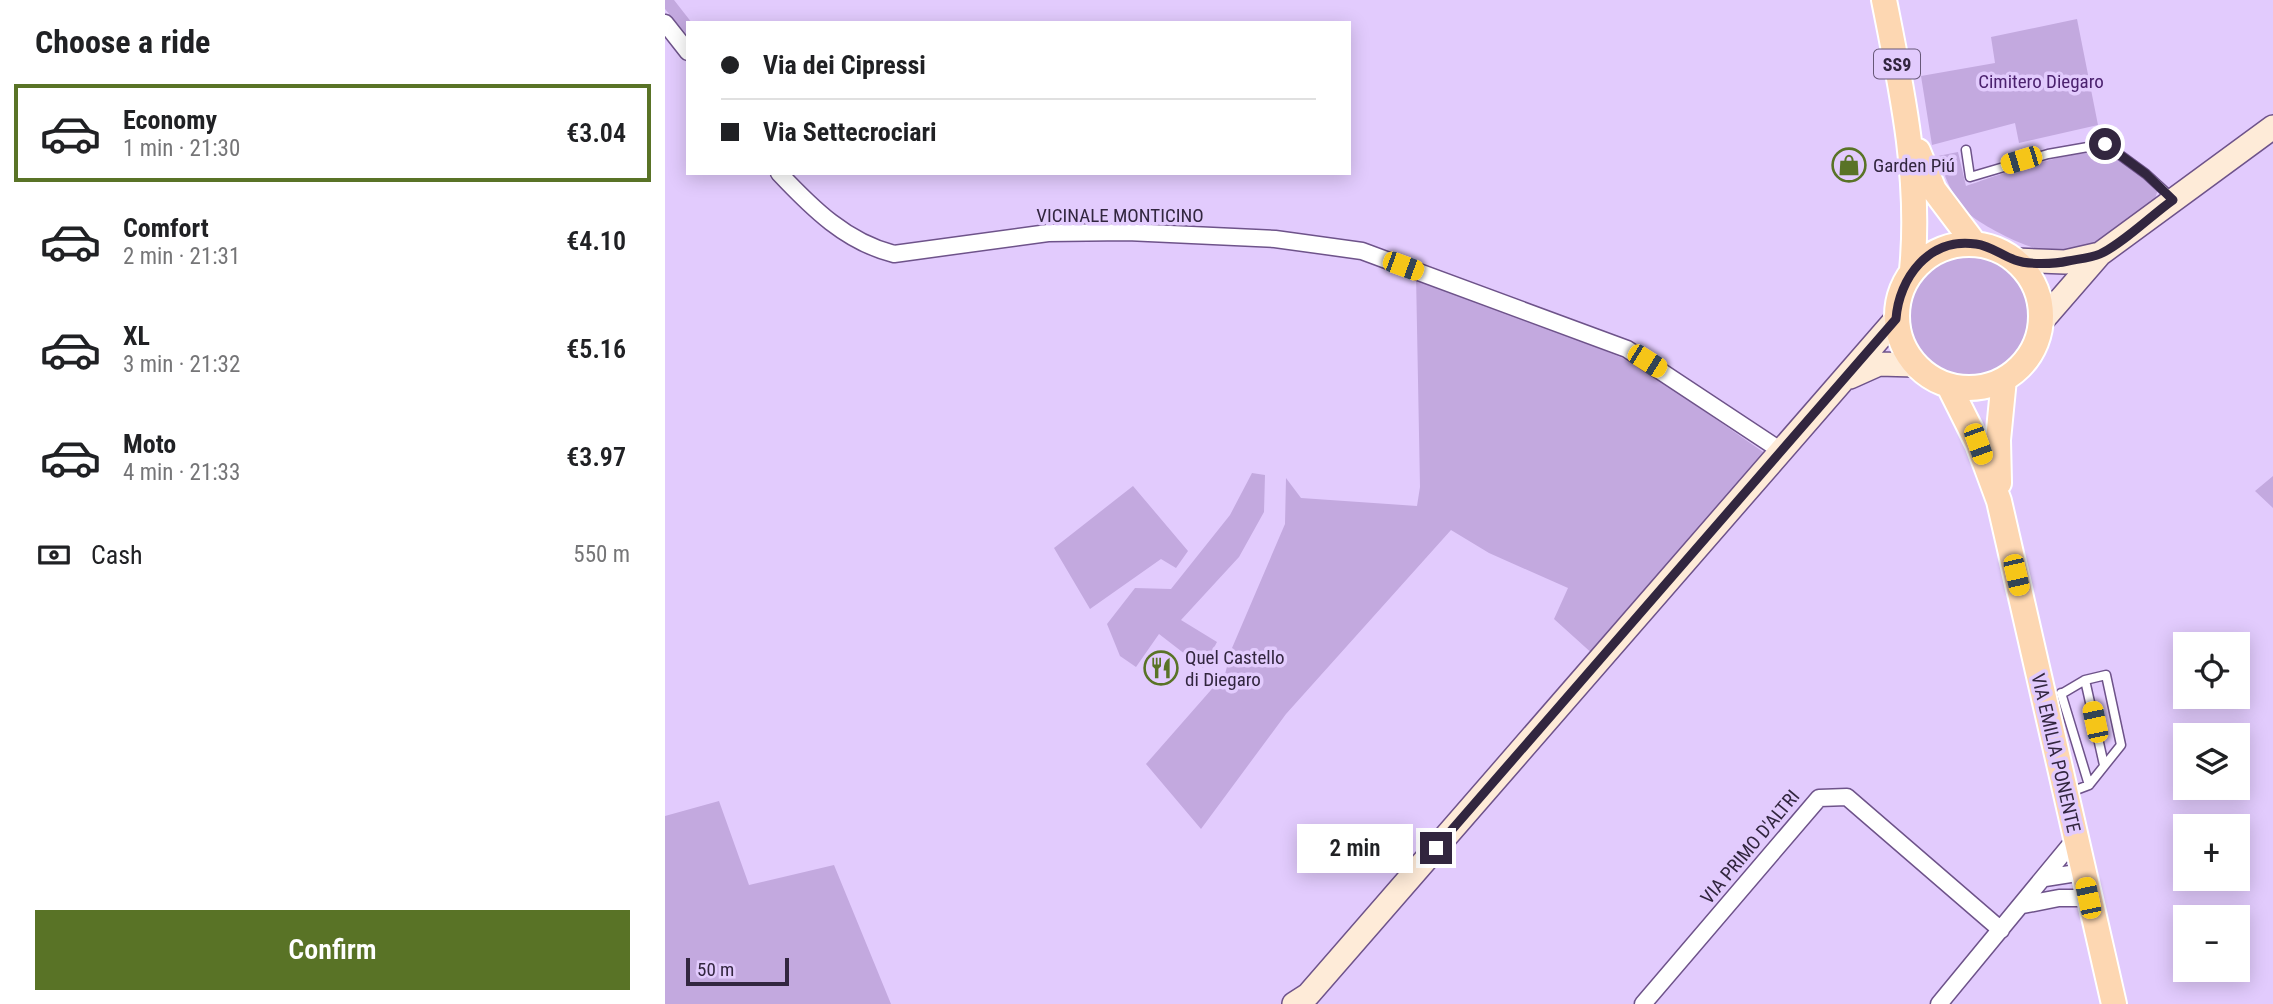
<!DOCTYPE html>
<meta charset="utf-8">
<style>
body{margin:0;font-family:"Roboto Condensed",sans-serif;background:#f6f6f6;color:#202124;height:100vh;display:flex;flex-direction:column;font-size:26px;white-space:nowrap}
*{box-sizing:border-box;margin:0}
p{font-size:23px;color:#757577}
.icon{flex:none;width:38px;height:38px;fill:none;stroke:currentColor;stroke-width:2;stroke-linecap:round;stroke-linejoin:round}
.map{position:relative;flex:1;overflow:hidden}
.drawer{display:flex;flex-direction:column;background:#fff;width:665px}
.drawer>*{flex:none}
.banner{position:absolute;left:21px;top:21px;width:665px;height:154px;border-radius:0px;box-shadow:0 4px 18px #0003;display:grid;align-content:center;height:154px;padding:0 35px;background:#fff}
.fabs{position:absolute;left:1508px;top:632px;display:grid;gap:14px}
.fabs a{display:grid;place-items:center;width:77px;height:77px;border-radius:0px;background:#fff;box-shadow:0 4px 18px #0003;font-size:35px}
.scale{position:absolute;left:21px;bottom:18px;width:103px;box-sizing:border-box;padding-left:7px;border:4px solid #32263f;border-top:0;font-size:19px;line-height:24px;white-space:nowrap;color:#32263f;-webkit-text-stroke:5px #e2cbfd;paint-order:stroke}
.end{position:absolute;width:32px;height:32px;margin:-16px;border:9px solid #32263f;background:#fff;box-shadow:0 0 0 4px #fff}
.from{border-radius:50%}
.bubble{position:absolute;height:49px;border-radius:0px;background:#fff;box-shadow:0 4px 18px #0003;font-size:23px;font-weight:600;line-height:49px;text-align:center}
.car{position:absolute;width:21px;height:42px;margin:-21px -10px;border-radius:9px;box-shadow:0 0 5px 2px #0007;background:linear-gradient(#f5c518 24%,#345 0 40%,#f5c518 0 76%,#345 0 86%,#f5c518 0)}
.banner b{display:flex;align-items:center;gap:24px;height:66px;font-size:26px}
.banner b+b{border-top:2px solid #e0e0e0}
.banner i{width:18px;height:18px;background:#202124}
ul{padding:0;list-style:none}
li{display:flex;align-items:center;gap:21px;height:98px;margin:0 14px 10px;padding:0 21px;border:4px solid transparent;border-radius:0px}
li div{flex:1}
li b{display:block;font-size:26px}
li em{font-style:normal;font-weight:600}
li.selected{border-color:#597326}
li>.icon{width:63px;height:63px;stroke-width:1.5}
h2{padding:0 35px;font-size:32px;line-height:84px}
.pay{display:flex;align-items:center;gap:18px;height:77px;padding:0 35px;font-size:26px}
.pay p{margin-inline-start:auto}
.button{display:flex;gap:14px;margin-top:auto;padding:14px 35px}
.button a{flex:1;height:80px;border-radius:0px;background:#597326;color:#fff;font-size:28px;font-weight:600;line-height:80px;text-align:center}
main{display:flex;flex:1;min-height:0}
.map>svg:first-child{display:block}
</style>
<main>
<section class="drawer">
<h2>Choose a ride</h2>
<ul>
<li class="selected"><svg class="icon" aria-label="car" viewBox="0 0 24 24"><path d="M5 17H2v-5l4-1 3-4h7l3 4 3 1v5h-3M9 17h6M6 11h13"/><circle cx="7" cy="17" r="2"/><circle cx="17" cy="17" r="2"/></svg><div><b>Economy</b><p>1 min · 21:30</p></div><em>€3.04</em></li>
<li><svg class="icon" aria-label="car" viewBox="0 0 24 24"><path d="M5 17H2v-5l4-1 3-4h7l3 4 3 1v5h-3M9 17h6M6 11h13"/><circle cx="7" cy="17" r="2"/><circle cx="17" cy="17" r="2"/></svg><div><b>Comfort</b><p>2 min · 21:31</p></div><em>€4.10</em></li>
<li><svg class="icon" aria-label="car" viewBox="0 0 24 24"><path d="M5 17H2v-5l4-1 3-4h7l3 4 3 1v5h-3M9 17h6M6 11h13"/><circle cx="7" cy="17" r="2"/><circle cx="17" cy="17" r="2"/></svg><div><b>XL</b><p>3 min · 21:32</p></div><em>€5.16</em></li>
<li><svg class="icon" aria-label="car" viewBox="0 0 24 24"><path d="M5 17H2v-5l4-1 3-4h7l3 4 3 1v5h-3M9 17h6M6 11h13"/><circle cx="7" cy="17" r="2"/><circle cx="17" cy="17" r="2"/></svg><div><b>Moto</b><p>4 min · 21:33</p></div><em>€3.97</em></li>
</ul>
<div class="pay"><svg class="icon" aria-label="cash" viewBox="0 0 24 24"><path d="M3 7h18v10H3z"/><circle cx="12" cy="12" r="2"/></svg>Cash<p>550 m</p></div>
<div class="button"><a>Confirm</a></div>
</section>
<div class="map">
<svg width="1608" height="1004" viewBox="0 0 1608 1004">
<rect width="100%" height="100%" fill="#e2cbfd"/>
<path fill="#c3a9df" d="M0,0h9l18,23h-4v13l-23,-27z
M1412,19l21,106 -79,18 -4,-20 -83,22 -11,-69 74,-13 -4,-26z
M1293,152l8,34c29,-10 115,-41 143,-32 19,7 33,22 49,35l-3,10c-25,21 -55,46 -87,54 -24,5 -82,-24 -100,-40 -15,-14 -24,-38 -30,-57z
M1242 316a62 62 0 1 1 124 0a62 62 0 1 1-124 0Z
M751,274l219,89 134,93 -174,200 -41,-37 14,-31 -79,-35 -38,-23 -165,184 -85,115 -55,-65 79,-90 7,-26 53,-124 1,-46 15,20 116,8 3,-19z
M587,473l13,2 -1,37 -25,45 -58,63 36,22 -14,26 -44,-34 -23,33 -16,-11 -13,-32 28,-36 36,1 59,-74z
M1608,476v32l-18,-17z
M468,486l55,65 -12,17 -15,-9 -71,50 -36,-61z
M54,801l30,84 85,-20 57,139h-226v-188z"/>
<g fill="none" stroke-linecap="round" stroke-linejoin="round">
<defs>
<path id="lane" d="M1301,150l4,27 78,-23 57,-10 41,30 25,23
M1420,680l19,85
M1396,693l28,92 -21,8
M1398,693l22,-13 21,-5 15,70 -32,40"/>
<path id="street" d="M0,23l23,29
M114,173c33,35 67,69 115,81l154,-21 79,-1 148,7 87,12 265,98 156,103
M1380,878l38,-6
M1358,905l36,-7h29
M978,1004l176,-206 28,-1 154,133
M1274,1004l136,-165"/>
<path id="secondary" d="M1351,260l49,2 35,-8
M1376,322l59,-68 173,-127
M1185,377l29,-13 36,1
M629,1004l14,-9 588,-676"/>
<path id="primary" d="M1219,0c18,90 37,179 28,270
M1253,151l16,39 40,53
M1232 316a72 72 0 1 1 144 0a72 72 0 1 1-144 0Z
M1284,386l29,58 21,57 115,503
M1334,483l-1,-43 6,-61"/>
</defs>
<use href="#lane" stroke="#6e538a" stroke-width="11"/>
<use href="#street" stroke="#6e538a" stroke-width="19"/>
<use href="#secondary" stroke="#6e538a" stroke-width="26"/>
<use href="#primary" stroke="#fff" stroke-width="28"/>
<use href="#lane" stroke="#fff" stroke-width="8"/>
<use href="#street" stroke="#fff" stroke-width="16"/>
<use href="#secondary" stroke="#feebd8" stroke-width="23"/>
<use href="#primary" stroke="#fdd7b2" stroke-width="24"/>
</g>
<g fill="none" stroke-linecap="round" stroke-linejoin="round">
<path stroke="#32263f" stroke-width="9" d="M771,848l460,-529c3,-41 33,-82 80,-75 15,2 25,11 39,16 13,5 40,4 53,1 10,-2 23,-3 32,-7 21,-9 53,-40 73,-54l-27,-26 -41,-30"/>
</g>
<defs>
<symbol id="shop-ring" viewBox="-11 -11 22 22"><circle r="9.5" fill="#e2cbfd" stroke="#597326" stroke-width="1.5"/><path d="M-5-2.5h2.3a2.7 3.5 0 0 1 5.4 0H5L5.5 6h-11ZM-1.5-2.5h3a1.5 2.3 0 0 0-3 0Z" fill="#597326"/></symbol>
<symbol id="restaurant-ring" viewBox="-11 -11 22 22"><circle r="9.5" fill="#e2cbfd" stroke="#597326" stroke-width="1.5"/><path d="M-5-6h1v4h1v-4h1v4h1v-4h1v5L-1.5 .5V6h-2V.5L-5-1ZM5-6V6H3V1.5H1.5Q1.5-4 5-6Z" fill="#597326"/></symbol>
</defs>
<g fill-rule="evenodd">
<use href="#shop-ring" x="1165" y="146" width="38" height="38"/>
<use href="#restaurant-ring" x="477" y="649" width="38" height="38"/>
</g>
<g text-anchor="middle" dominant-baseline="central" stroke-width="7" stroke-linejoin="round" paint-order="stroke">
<rect fill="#e2cbfd" stroke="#675878" stroke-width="2" x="1209" y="49.5" width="46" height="29" rx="5"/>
<g font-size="18" font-weight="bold" fill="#32263f">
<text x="1232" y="64">SS9</text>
</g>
<g font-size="19" fill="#4b216e" stroke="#e2cbfd">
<text x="1376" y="81">Cimitero Diegaro</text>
</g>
<g font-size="19" fill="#32263f" stroke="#e2cbfd" text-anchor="start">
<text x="1208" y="165">Garden Piú</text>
<text x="520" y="657">Quel Castello<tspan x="520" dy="22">di Diegaro</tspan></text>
</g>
<g font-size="19" fill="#32263f" stroke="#e2cbfd">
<text x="455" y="215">VICINALE MONTICINO</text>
<text transform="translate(1391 753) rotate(77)">VIA EMILIA PONENTE</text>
<text transform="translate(1085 847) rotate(-50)">VIA PRIMO D'ALTRI</text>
</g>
</g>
</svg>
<div class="fabs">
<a><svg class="icon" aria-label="locate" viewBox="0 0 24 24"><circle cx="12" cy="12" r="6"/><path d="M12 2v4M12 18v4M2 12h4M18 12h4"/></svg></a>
<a><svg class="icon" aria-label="layers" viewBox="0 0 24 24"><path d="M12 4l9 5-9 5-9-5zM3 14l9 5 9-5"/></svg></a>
<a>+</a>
<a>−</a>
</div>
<div class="scale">50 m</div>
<i class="end from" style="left:1440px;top:144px"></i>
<i class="end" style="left:771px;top:848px"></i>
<div class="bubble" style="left:632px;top:824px;width:116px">2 min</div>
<i class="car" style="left:1356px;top:160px;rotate:253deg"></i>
<i class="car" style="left:738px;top:266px;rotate:110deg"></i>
<i class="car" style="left:982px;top:361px;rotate:122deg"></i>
<i class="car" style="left:1313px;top:444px;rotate:160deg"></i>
<i class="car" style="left:1351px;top:575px;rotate:167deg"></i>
<i class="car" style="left:1430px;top:722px;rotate:348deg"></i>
<i class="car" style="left:1423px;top:898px;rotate:348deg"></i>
<div class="banner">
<b><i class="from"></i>Via dei Cipressi</b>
<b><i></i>Via Settecrociari</b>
</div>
</div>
</main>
